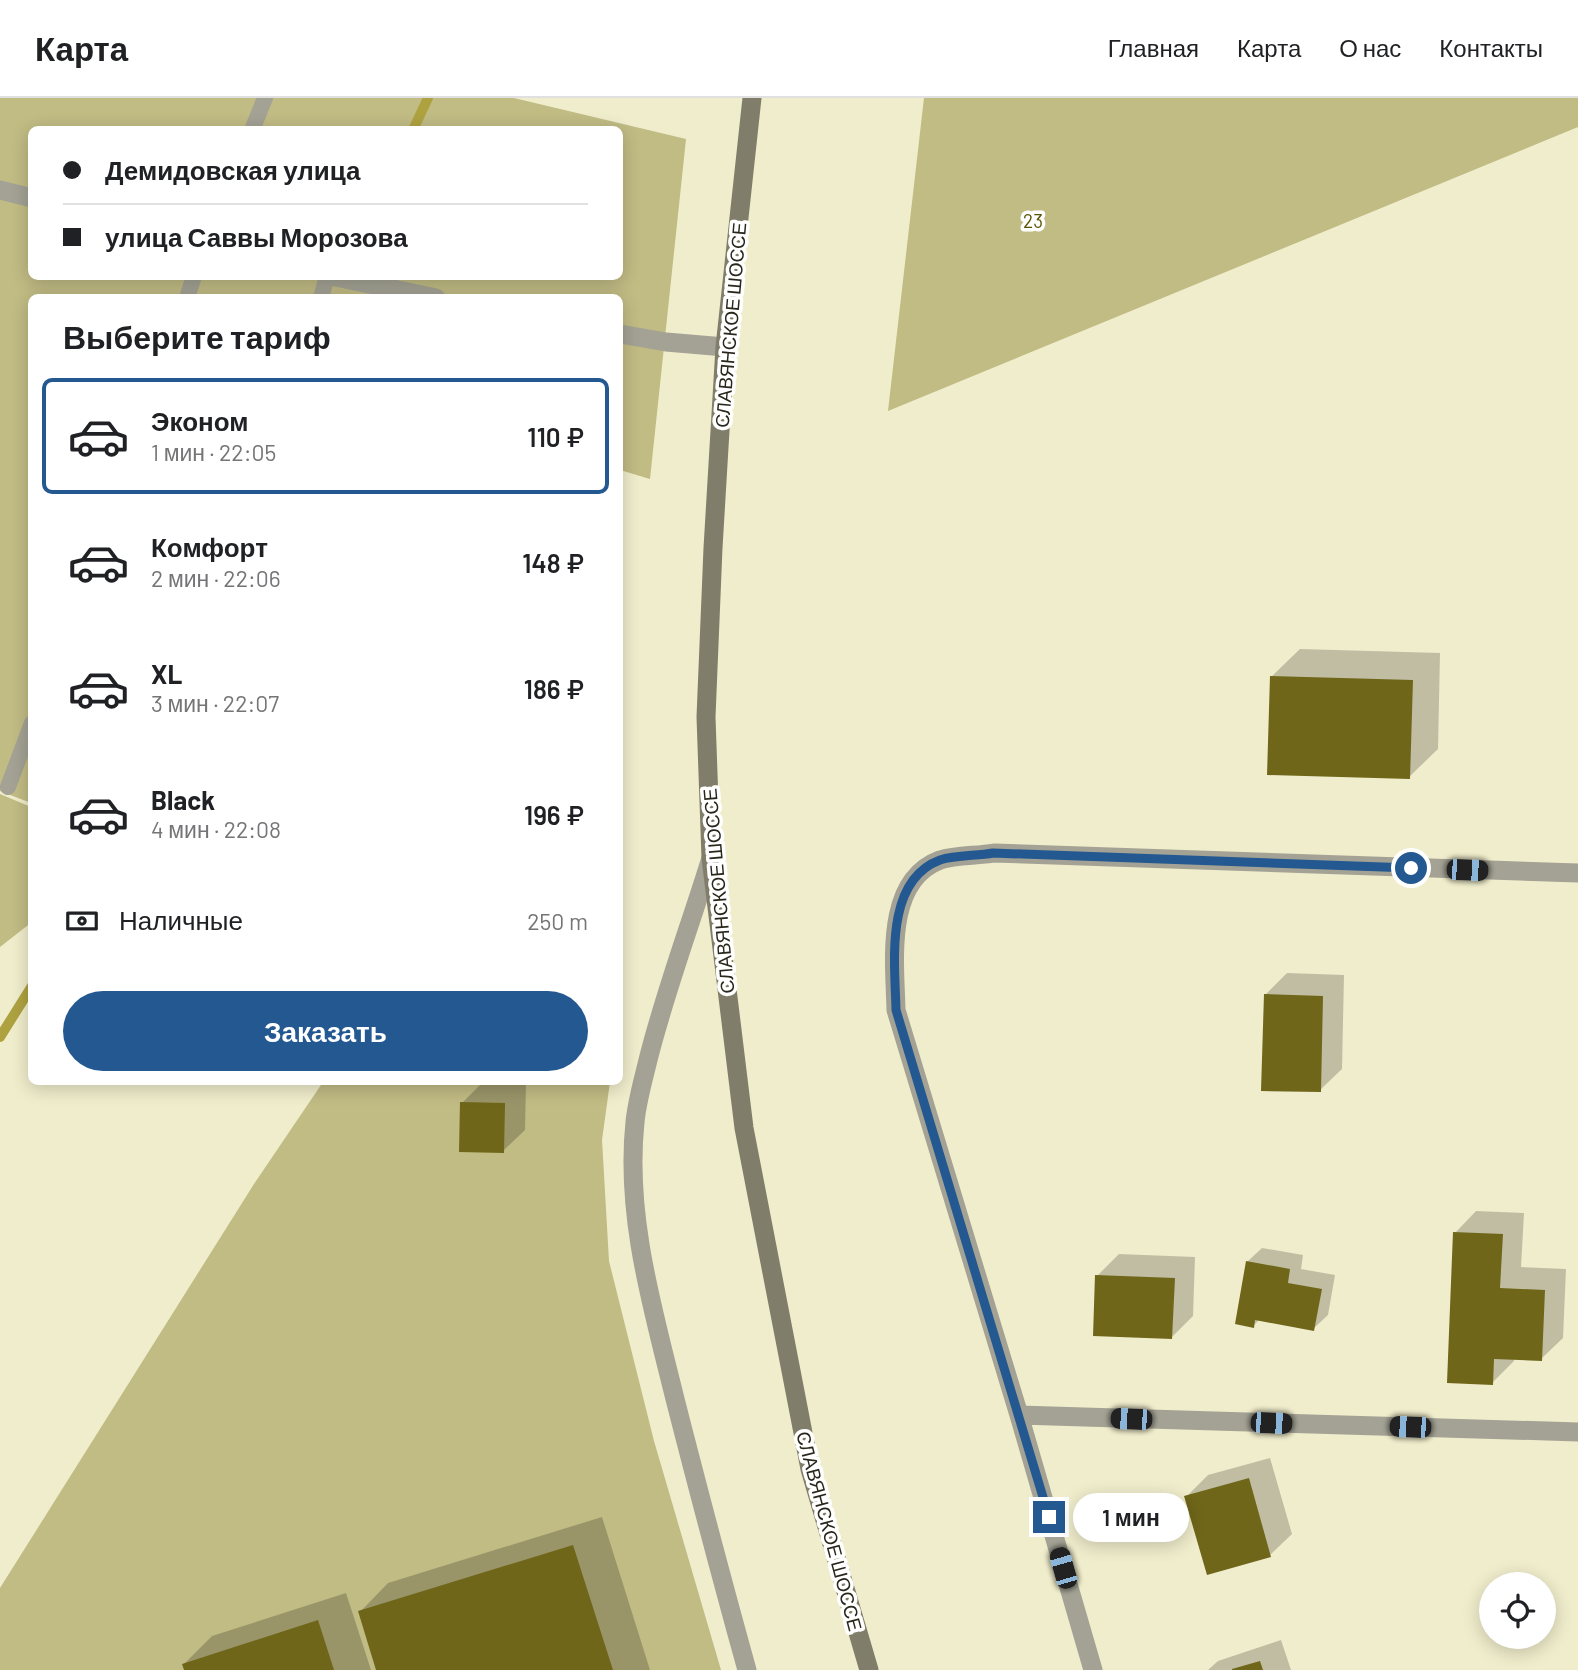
<!DOCTYPE html>
<html lang="ru">
<meta charset="utf-8">
<style>
body{margin:0;font-family:Barlow,sans-serif;background:#f2f2f2;color:#202124;height:100vh;display:flex;flex-direction:column;font-size:26px;white-space:nowrap}
*{box-sizing:border-box;margin:0}
p{font-size:23px;color:#757577}
.icon{flex:none;width:38px;height:38px;fill:none;stroke:currentColor;stroke-width:2;stroke-linecap:round;stroke-linejoin:round}
.map{position:relative;flex:1;overflow:hidden}
.details{position:absolute;left:28px;top:196px;width:595px;height:791px;display:flex;flex-direction:column;background:#fff;border-radius:10px;box-shadow:0 4px 18px #0003}
.details>*{flex:none}
.top-card{position:absolute;left:28px;top:28px;width:595px;height:154px;border-radius:10px;box-shadow:0 4px 18px #0003;display:grid;align-content:center;height:154px;padding:0 35px;background:#fff}
.fabs{position:absolute;left:1479px;top:1474px;display:grid;gap:14px}
.fabs a{display:grid;place-items:center;width:77px;height:77px;border-radius:50%;background:#fff;box-shadow:0 4px 18px #0003;font-size:35px}
.end{position:absolute;width:32px;height:32px;margin:-16px;border:9px solid #235891;background:#fff;box-shadow:0 0 0 4px #fff}
.from{border-radius:50%}
.bubble{position:absolute;height:49px;border-radius:24px;background:#fff;box-shadow:0 4px 18px #0003;font-size:23px;font-weight:600;line-height:49px;text-align:center}
.car{position:absolute;width:21px;height:42px;margin:-21px -10px;border-radius:9px;box-shadow:0 0 5px 2px #0007;background:linear-gradient(#222 24%,#8ab4d8 0 40%,#222 0 76%,#8ab4d8 0 86%,#222 0)}
.top-card b{display:flex;align-items:center;gap:24px;height:66px;font-size:26px}
.top-card b+b{border-top:2px solid #e0e0e0}
.top-card i{width:18px;height:18px;background:#202124}
ul{padding:0;list-style:none}
li{display:flex;align-items:center;gap:21px;height:116px;margin:0 14px 10px;padding:0 21px;border:4px solid transparent;border-radius:10px}
li div{flex:1}
li b{display:block;font-size:26px}
li em{font-style:normal;font-weight:600}
li.active{border-color:#235891}
li>.icon{width:63px;height:63px;stroke-width:1.5}
h2{padding:0 35px;font-size:32px;line-height:84px}
.pay{display:flex;align-items:center;gap:18px;height:77px;padding:0 35px;font-size:26px}
.pay p{margin-inline-start:auto}
.cta{display:flex;gap:14px;margin-top:auto;padding:14px 35px}
.cta a{flex:1;height:80px;border-radius:42px;background:#235891;color:#fff;font-size:28px;font-weight:600;line-height:80px;text-align:center}
header{display:flex;align-items:center;gap:42px;box-sizing:border-box;height:98px;padding:0 35px;background:#fff;border-bottom:2px solid #e0e0e0}
header strong{font-size:33px}
nav{display:flex;gap:38px;margin-inline-start:auto;font-size:24px}
.map>svg:first-child{display:block}
</style>
<header>
<strong>Карта</strong>
<nav><a>Главная</a><a>Карта</a><a>О нас</a><a>Контакты</a></nav>
</header>
<div class="map">
<svg width="1578" height="1572" viewBox="0 0 1578 1572">
<rect width="100%" height="100%" fill="#f0edcc"/>
<path fill="#c1bb84" fill-rule="evenodd" d="M0,0h514l172,41 -36,340 -30,-9v-172h-588l-1,505 -31,-12zM32,32h588v146h-588z
M924,0h654v29l-690,284z
M0,696l31,13 1,115 -32,25z
M323,984h287l-8,58 7,121 45,180 67,229h-721v-82l254,-404z"/>
<path fill="#0003" d="M1300,551l140,4 -2,96 -29,28 -138,-100z
M1287,875l57,2 -2,94 -22,21 -55,-95z
M483,984h43l-1,48 -22,21 -41,-48z
M1476,1113l48,2 -3,54 45,2 -3,69 -22,21 -27,-1v3l-22,22 -37,-150z
M1262,1150l41,7 -2,14 34,6 -7,40 -15,14 -53,-10 -7,7 -6,-64z
M1119,1156l76,3 -2,59 -21,21 -75,-61z
M1270,1360l22,76 -22,21 -84,-58 22,-22z
M602,1419l48,153h-272l-18,-58 28,-29z
M346,1495l25,77h-185l-2,-6 28,-28z
M1281,1542l10,30h-83l10,-9z"/>
<g fill="none" stroke-linecap="round" stroke-linejoin="round">
<path stroke="#aea240" stroke-width="10" d="M413,32l15,-32
M0,939l32,-51"/>
</g>
<path fill="#6f6619" d="M1270,578l143,4 -3,99 -143,-4z
M1264,896l59,2 -2,96 -60,-1z
M460,1004l45,1 -1,50 -45,-1z
M1453,1134l50,2 -3,54 45,2 -3,71 -48,-2 -1,26 -46,-2z
M1246,1163l44,8 -2,14 34,6 -8,42 -59,-11 -1,8 -19,-4z
M1095,1177l80,3 -3,61 -79,-3z
M1249,1380l22,79 -64,18 -23,-79z
M573,1447l40,125h-237l-18,-59z
M318,1522l16,50h-150l-2,-6z
M1260,1563l3,9h-31v-1z"/>
<g fill="none" stroke-linecap="round" stroke-linejoin="round">
<path stroke="#a3a294" stroke-width="16" d="M252,32l13,-32
M187,200l7,-22
M321,200l6,-22
M8,689l24,-64"/>
<path stroke="#a3a294" stroke-width="19" d="M0,92l32,8
M331,178l105,22
M620,236l46,8 59,5
M711,760c-21,68 -46,134 -63,202 -5,21 -11,41 -13,62 -10,94 18,187 40,277 23,90 47,181 72,271
M1019,1317l559,17
M1093,1572l-74,-255 -123,-405c-1,-47 -12,-129 44,-150 16,-5 37,-4 54,-7l584,20"/>
<path stroke="#807e6a" stroke-width="19" d="M752,0l-27,249 -12,201 -7,169 5,141 33,270 66,341 59,201"/>
</g>
<g fill="none" stroke-linecap="round" stroke-linejoin="round">
<path stroke="#235891" stroke-width="9" d="M1049,1419l-153,-507c-1,-47 -12,-129 44,-150 16,-5 37,-4 53,-7l418,15"/>
</g>
<g text-anchor="middle" dominant-baseline="central" stroke-width="7" stroke-linejoin="round" paint-order="stroke">
<g font-size="19" fill="#5a5203" stroke="#fff">
<text x="1033" y="122">23</text>
</g>
<g font-size="19" fill="#29271b" stroke="#fff">
<text transform="translate(730 227) rotate(-85)">СЛАВЯНСКОЕ ШОССЕ</text>
<text transform="translate(718 793) rotate(-95)">СЛАВЯНСКОЕ ШОССЕ</text>
<text transform="translate(830 1433) rotate(75)">СЛАВЯНСКОЕ ШОССЕ</text>
</g>
</g>
</svg>
<div class="fabs">
<a><svg class="icon" aria-label="locate" viewBox="0 0 24 24"><circle cx="12" cy="12" r="6"/><path d="M12 2v4M12 18v4M2 12h4M18 12h4"/></svg></a>
</div>
<i class="end from" style="left:1411px;top:770px"></i>
<i class="end" style="left:1049px;top:1419px"></i>
<div class="bubble" style="left:1073px;top:1395px;width:116px">1 мин</div>
<i class="car" style="left:1467px;top:772px;rotate:92deg"></i>
<i class="car" style="left:1131px;top:1321px;rotate:272deg"></i>
<i class="car" style="left:1271px;top:1325px;rotate:92deg"></i>
<i class="car" style="left:1410px;top:1329px;rotate:272deg"></i>
<i class="car" style="left:1063px;top:1470px;rotate:344deg"></i>
<div class="top-card">
<b><i class="from"></i>Демидовская улица</b>
<b><i></i>улица Саввы Морозова</b>
</div>
<section class="details">
<h2>Выберите тариф</h2>
<ul>
<li class="active"><svg class="icon" aria-label="car" viewBox="0 0 24 24"><path d="M5 17H2v-5l4-1 3-4h7l3 4 3 1v5h-3M9 17h6M6 11h13"/><circle cx="7" cy="17" r="2"/><circle cx="17" cy="17" r="2"/></svg><div><b>Эконом</b><p>1 мин · 22:05</p></div><em>110 ₽</em></li>
<li><svg class="icon" aria-label="car" viewBox="0 0 24 24"><path d="M5 17H2v-5l4-1 3-4h7l3 4 3 1v5h-3M9 17h6M6 11h13"/><circle cx="7" cy="17" r="2"/><circle cx="17" cy="17" r="2"/></svg><div><b>Комфорт</b><p>2 мин · 22:06</p></div><em>148 ₽</em></li>
<li><svg class="icon" aria-label="car" viewBox="0 0 24 24"><path d="M5 17H2v-5l4-1 3-4h7l3 4 3 1v5h-3M9 17h6M6 11h13"/><circle cx="7" cy="17" r="2"/><circle cx="17" cy="17" r="2"/></svg><div><b>XL</b><p>3 мин · 22:07</p></div><em>186 ₽</em></li>
<li><svg class="icon" aria-label="car" viewBox="0 0 24 24"><path d="M5 17H2v-5l4-1 3-4h7l3 4 3 1v5h-3M9 17h6M6 11h13"/><circle cx="7" cy="17" r="2"/><circle cx="17" cy="17" r="2"/></svg><div><b>Black</b><p>4 мин · 22:08</p></div><em>196 ₽</em></li>
</ul>
<div class="pay"><svg class="icon" aria-label="cash" viewBox="0 0 24 24"><path d="M3 7h18v10H3z"/><circle cx="12" cy="12" r="2"/></svg>Наличные<p>250 m</p></div>
<div class="cta"><a>Заказать</a></div>
</section>
</div>
